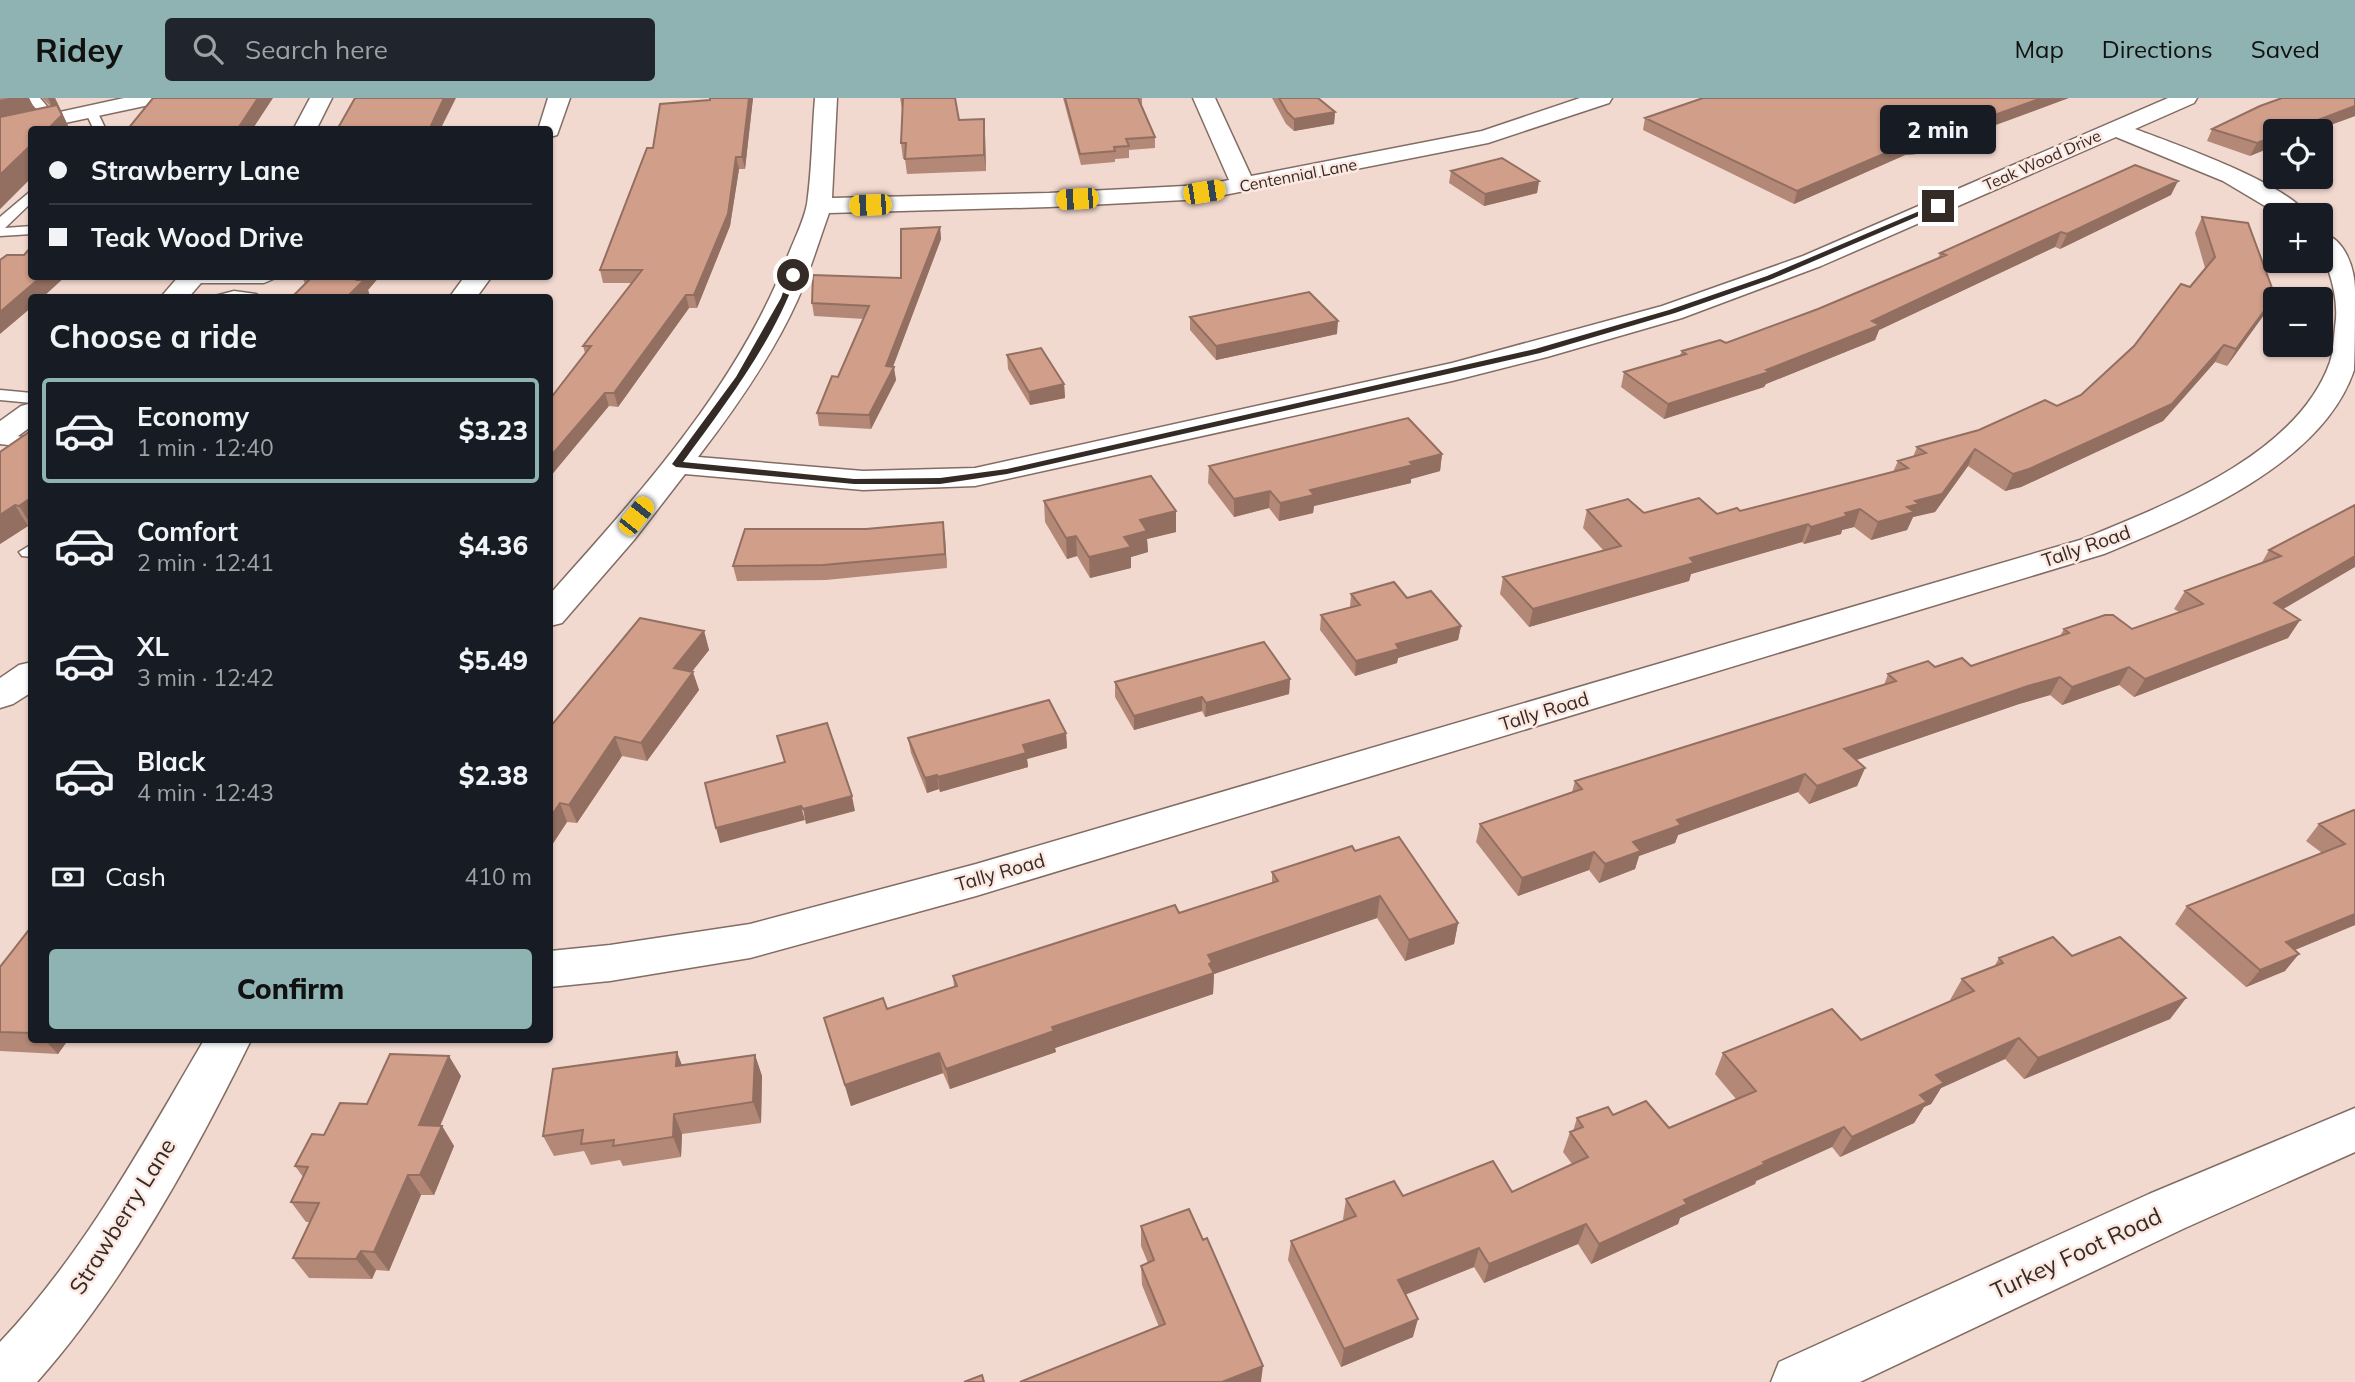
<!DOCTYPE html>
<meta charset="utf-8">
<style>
body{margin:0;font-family:Mulish,sans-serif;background:#20242c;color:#f1f3f6;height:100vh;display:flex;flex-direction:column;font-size:26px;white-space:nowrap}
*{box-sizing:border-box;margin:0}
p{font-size:23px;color:#9ea1a6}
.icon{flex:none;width:38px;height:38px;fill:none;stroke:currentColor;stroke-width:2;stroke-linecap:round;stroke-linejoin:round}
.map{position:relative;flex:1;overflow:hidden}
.side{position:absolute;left:28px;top:196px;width:525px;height:749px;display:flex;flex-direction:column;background:#171b24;border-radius:7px;box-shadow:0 2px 5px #0004}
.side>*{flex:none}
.banner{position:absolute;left:28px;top:28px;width:525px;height:154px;border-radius:7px;box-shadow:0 2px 5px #0004;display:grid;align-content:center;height:154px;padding:0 21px;background:#171b24}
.fabs{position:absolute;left:2263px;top:21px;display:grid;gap:14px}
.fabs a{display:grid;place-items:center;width:70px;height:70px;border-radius:7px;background:#171b24;box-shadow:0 2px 5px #0004;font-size:35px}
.end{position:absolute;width:32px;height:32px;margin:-16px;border:9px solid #342b27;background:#fff;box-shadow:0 0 0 4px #fff}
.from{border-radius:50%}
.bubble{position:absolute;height:49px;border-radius:7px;background:#171b24;box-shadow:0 2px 5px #0004;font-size:23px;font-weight:800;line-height:49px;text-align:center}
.car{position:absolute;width:21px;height:42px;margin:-21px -10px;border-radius:9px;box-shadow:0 0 5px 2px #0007;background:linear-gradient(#f5c518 24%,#345 0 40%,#f5c518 0 76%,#345 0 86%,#f5c518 0)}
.banner b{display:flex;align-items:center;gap:24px;height:66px;font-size:26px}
.banner b+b{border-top:2px solid #363941}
.banner i{width:18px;height:18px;background:#f1f3f6}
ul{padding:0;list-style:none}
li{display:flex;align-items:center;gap:21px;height:105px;margin:0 14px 10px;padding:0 7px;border:4px solid transparent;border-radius:7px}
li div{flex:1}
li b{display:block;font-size:26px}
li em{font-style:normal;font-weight:800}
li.on{border-color:#8fb3b2}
li>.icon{width:63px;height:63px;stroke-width:1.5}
h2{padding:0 21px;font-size:32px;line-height:84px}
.pay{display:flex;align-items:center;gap:18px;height:77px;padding:0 21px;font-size:26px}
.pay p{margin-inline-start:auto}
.action{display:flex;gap:14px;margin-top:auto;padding:14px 21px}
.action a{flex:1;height:80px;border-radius:7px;background:#8fb3b2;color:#111;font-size:28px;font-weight:800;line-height:80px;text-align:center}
header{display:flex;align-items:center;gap:42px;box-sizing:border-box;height:98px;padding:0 35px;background:#8fb3b2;color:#111}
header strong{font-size:33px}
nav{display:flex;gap:38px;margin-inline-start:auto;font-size:24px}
.search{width:490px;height:63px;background:#20242c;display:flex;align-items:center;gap:18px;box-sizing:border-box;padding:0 24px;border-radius:7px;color:#9ea1a6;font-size:26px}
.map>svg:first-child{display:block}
</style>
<header>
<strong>Ridey</strong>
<div class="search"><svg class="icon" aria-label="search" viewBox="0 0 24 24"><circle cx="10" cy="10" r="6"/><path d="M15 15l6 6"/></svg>Search here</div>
<nav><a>Map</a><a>Directions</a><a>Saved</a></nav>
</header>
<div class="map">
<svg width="2355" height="1284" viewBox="0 0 2355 1284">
<rect width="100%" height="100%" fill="#f2d9d0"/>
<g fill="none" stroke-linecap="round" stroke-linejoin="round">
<defs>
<path id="lane" d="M22,0h18l18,21 -10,3 -17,-19 -31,7v-8z
M91,9l6,4 9,19h-12l-9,-19z
M32,92v12l-27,26 27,-2v8l-32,2v-19z
M186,178h94l-16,7h-73l-5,-1z
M234,193l22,3 7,4h-56z
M0,292l32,3v10l-32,-3z
M0,336l32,4v10l-32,-4z
M32,446v13l-10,-1 -3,-4z"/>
<path id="street" d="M124,0h41l-3,5 -8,1 -122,26v2l-32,7v-14z
M310,0h22l-16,32h-23z
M815,0h22l-5,100 217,-5 155,-8 25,-5 -36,-82h22l36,78 231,-45 98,-33h32l-3,5 -121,40 -284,56 -155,8 -220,6c-10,28 -19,58 -31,86 -25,56 -63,110 -100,158l165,14 112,-3 477,-105 210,-57 141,-50 365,-158h29l-3,5 -59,26c38,14 151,54 173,86h-28l-57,-34 -107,-44 -295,129 -139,52 -135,39 -95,24 -477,105 -112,4 -178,-16 -51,66 -72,83 -12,3v-32c92,-103 189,-210 239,-341 6,-15 15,-33 18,-49 5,-35 5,-71 8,-106z
M2320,134c25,6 35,36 35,59 0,19 0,63 -1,79 -32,95 -165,149 -250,184l-1128,342 -226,62 -140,23 -60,6v-36l60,-6 140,-21 226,-60 1104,-324c85,-35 217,-84 250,-178 4,-13 4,-29 6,-43 1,-15 -2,-32 -7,-47 -2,-6 -7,-13 -9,-19 -1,-7 0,-15 0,-21z
M179,178h28l-19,22h-28z
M32,305v23l-21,15 -11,3v-23l21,-15z
M204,942h47c-57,116 -128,245 -214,342h-37v-40c84,-89 143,-198 204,-302z
M2355,1010v44l-170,76 -325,154h-89l8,-20 370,-168z"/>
<path id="secondary" d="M548,0h22l-13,37 -7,2v-7h-12z
M465,178h27l-16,22h-27z
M32,564v30l-19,12 -13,4v-30l19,-13z"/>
</defs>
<use href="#lane" stroke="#826c63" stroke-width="3"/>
<use href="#street" stroke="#826c63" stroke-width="3"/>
<use href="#secondary" stroke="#826c63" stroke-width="3"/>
<use href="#lane" fill="#fff" fill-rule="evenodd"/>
<use href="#street" fill="#fff" fill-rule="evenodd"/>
<use href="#secondary" fill="#fff" fill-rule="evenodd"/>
</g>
<path fill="#b48877" d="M0,0h29l6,12 15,-4 -8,-8h13l15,32h-38v47l-32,32z
M753,0l-8,71h-6l-9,57 -33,82h-8l-71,99 -9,-1 -24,-53 -2,-7 49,-63h-29l-3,-13 53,-122z
M900,0h55l4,22 26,14 1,37 -79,3 -2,-15h-2l-2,-16 2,-34h-1z
M1063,0h79v8l13,31v11l-26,2v8l-14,1v3l-34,3z
M1272,0h46l17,14 -1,12 -40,7 -8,-7z
M2355,18l-41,15h-39l-25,25 -43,-15 5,-12z
M1645,20l272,36 -12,1 -111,49 -151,-74z
M1451,73l88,10 -2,12 -53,13 -35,-23z
M2171,97l-111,54 -5,-2 -176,83 -4,10 -109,44 -2,3 -100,32 -43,-32 3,-15 56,-17 2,-4 44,-8 92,-34 120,-50 2,-6z
M2202,119l64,95 -39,54 -12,-4 -52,59 -142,66 -16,4 -37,-25 -33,46 -22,5 -6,13 -36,10 -17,-13 -12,3 -1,4 -37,10 -2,-2 -111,32 -2,7 -160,46 -29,-33 3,-17 101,-26 -21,-23 4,-18 57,3 73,1 23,-3 153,-39 5,-11 15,-4 4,-10 62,-17 78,-24 24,-11 53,-49 56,-59 15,-19 -10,-35z
M940,129l1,12 -48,128 3,13 -25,49 -52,-3 -2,-13 21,-36 26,-58 -50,-3 -2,-13 89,-25z
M302,178h78l-12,14 2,6 -2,2h-77l14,-14z
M1190,219l147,17 -121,26 -26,-30z
M1007,257l57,29 1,14 -35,7 -22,-36z
M32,332v96h-4l-28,18z
M1442,356l-2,17 -29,8v4l-97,23 -1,7 -34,8 -10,-13 -35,9 -26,-34 1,-17z
M1044,403l132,10v21l-29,7 1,13 -17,5v11l-41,10 -13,-22 -10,3 -22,-37z
M2355,407l-72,104 17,11 -12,18 -154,59 -15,-12 -57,20 -12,-10 -31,9 -163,56 9,8 -8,18 -48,18 -11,-12 -120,43 -3,8 -36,13 -4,13 -36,14 -10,-13 -71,26 -42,-54 4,-18 92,-32 3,-11 309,-96 4,-11 47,-7 36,-1 89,-30 4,-7h68l47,-17 -5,-3 11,-18 76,-27 8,-14z
M943,424l4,46 -121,12 -89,1 -4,-15 133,-37z
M1351,496l56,4 54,28 -3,14 -60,18 -1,5 -42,13 -35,-46 1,-15 29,-8z
M704,533l5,19 -17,21 7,19 -52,71 -25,-5 -45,67 -10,-1 -17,26v-121z
M1159,573l131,8 -1,15 -84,23 -3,-6 -68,19 -19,-33v-15z
M1066,635l1,15 -40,11 1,8 -88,25 -1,-3 -12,4 -16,-40 -3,-15z
M2355,713v114l-60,25 -10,21 -39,16 -71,-63 12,-18 135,-53 -16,-12 13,-17z
M1355,753l103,72 -4,21 -49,17 -28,-43 -163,56 -1,20 -158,54 1,4 -106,37 -7,-16 -92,33 -27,-88 63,-9 67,-22 -1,-11 226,-63 93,-30v-11z
M32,828v114h36l-10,14 -58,-3v-84z
M2072,858l114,42 -16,21 -146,60 -19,-20 -64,29 -10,16 -7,3 -10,16 -74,34 -8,-10 -76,34 -1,3 -75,34 -2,6 -87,40 -13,-20 -94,39 -10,-16 -69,28 8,42 -72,30 -53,-107 3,-19 53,-21 -1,-1 3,-20 166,-7 60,-28 -9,-12 7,-20 3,-1 4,-13 36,-3 56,13 67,-29 -21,-25 8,-21 138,-13 90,-39 -1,-1 12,-21 32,-12 5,-9z
M755,957l7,21 -1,47 -79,11 -1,23 -58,9 -3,-6 -29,5 -7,-14 -30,5 -11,-20 139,-71z
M461,978l-21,50h2l12,20 -20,49h-13l-32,76 -13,-1 -4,9 -63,-1 -16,-20 17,-36h-4l-15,-20 12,-25 -8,-11 29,-31 43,-31z
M1141,1128l120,156 -102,-55 -17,-42 -1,-19 7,-3 -7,-17z"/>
<path fill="#926f61" d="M9,0h20l8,16 -37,9v-23z
M48,0h7l15,32h-23l7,-19z
M258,0h15l-21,32h-15z
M444,0h12l-16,32h-11z
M749,0h4l-8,71 -3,-12z
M2042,0h27l-152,56 -12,1 -111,49 3,-13 112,-48z
M2355,8v10l-41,15h-25z
M1335,14l-1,12 -40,7v-12z
M984,21l1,15 1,37 -2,-16z
M2275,38v10l-25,10 7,-13z
M32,46v33l-32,32v-34z
M736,59l3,12 -9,57 -33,82 -3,-13z
M1539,83l-2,12 -53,13 1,-12z
M2178,83l-7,14 -111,54 7,-15z
M940,129l1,12 -52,138 5,-10 2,13 -25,49 -2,-14 17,-49z
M2061,134l-6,15 -176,83 -4,10 -109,44 -2,3 -100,32 4,-15 98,-34z
M42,178h24l-24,22h-10v9l-32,27v-22z
M360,178h20l-12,14 2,6 -2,2h-22z
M686,197l3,13 -71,99 -4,-14z
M2275,198l-9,16 -39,54 9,-17z
M1338,223l-1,13 -121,26v-14z
M2224,247l-9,17 -52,59 -142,66 -16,4 8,-17z
M1064,286l1,14 -35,7 -1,-13z
M605,295l4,13 -59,71v-20z
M1975,351l-7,17 -33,46 -22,5 -6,13 -36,10 7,-18 37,-21z
M1442,356l-2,17 -29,8v4l-97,23 -1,7 -34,8 1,-18 30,-13z
M1270,393l-1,17 -35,9v-18z
M32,399v29l-13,-20z
M15,407l13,21 -28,18v-29z
M1860,411l-6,18 -12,3 -1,4 -37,10 7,-17 34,-14z
M1176,413v21l-29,7 1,13 -17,5v11l-41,10 -1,-21 35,-20 16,-17z
M943,424l2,14 2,32 -2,-14z
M1808,426l-6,18 -111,32 -2,7 -160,46 4,-18 157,-51z
M1076,438l1,20 -10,3 -1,-21z
M2355,458v11l-92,54 11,-18z
M2300,522l-12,18 -154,59 11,-18z
M1461,528l-3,14 -60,18 -1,5 -42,13 1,-15 40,-17z
M704,533l5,19 -29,37 -6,-19z
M2129,569l-10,18 -57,20 10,-18z
M693,574l6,18 -52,71 -6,-18z
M2060,579l-10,18 -31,9 -183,63 8,-18 184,-63z
M1290,581l-1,15 -84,23 1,-14z
M1202,599v14l-68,19v-14z
M1066,635l1,15 -40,11 1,8 -88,25 -2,-15 85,-32z
M615,639l7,19 -45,67 -8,-18z
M1865,670l-8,18 -48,18 8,-18z
M1805,676l-7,18 -120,43 -3,8 -36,13 -4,13 -36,14 6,-19 28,-22 44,-22z
M937,677l2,14 -12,4 -2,-15z
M852,698l3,15 -49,13 -3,-15z
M560,705l7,19 -17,26v-30z
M801,708l4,14 -85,23 -4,-15z
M1594,754l-5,18 -71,26 4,-18z
M1380,798l-3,22 -163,56 -1,20 -158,54 1,4 -106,37 -4,-20 106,-42 156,-72z
M2355,816v11l-82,34 13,-17z
M1458,825l-4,21 -49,17 4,-21z
M2299,856l-14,17 -39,16 14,-17z
M2186,900l-16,21 -146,60 14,-21z
M2019,940l-14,21 -64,29 -10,16 -7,3 -10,16 -74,34 12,-20 68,-42 16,-20z
M45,942h23l-10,14z
M677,954l8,21 -9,-7z
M939,955l4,20 -92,33 -6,-21z
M755,957l7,21 -1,47 -8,-21z
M449,958l12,20 -29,69 -13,-20z
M674,1016l8,20 -1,23 -8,-20z
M442,1028l12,20 -20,49 -14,-20z
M1844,1029l-12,20 -76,34 -1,3 -75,34 -2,6 -87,40 8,-20 85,-44 79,-38z
M408,1077l13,20 -32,76 -15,-19z
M1586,1126l-8,20 -94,39 5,-19z
M1479,1150l-5,19 -80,32 4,-19z
M361,1153l15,19 -4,9 -16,-20z
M1418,1221l-5,18 -72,30 3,-18z
M1263,1268l-2,16h-39z"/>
<path fill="#d19e8a" stroke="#926f61" stroke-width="2" d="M153,0h105l-21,32h-110z
M355,0h89l-15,32h-88v-2h-3z
M710,0h39l-7,59h-6l-8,57 -34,81h-8l-72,98h-9l-55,64v-58l41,-53h-8l59,-76h-42l47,-122h6l7,-44 50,-4z
M903,0h52l4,22 25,-1v36l-79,4 1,-16h-5z
M1065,0h73l17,39 -29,2 3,7 -15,1 1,4 -35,3z
M1279,0h39l17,14 -41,7 -7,-7z
M1703,0h339l-120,43 -13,2 -112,48 -152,-73z
M2282,0h73v8l-66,25h-14v5l-18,7 -45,-14 48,-23z
M57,7l5,10 -15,15h-15v14l-32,31v-58z
M1502,60l37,23 -54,13 -34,-23z
M2135,67l43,16 -111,53 -6,-2 -189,89 8,4 -114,45 3,2 -101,32 -44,-32 62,-18 -4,-3 38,-11 6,3 92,-34 128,-54 -6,-2z
M2202,119l46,6 27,73 -39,53 -12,-4 -52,59 -143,65 -16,5 -38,-25 -33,45 -27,7 4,3 -12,3 7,5 -36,10 -18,-13 -15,4 2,3 -36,11 -3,-3 -118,34 4,5 -161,46 -30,-32 118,-31 -34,-36 41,-11 16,14 55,-15 18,16 20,-6 3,3 168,-43 -10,-7 28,-8 -9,-6 62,-17 66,-30 12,6 24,-11 53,-49 47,-62 9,3 25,-30z
M940,129l-54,139 8,1 -25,48 -52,-2 15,-37 6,1 31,-71 -57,-3 1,-28 88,3v-49z
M32,148v30h10l-42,36v-52l7,-5h17z
M313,178h47l-3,4h7l-18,18h-55z
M1309,194l29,29 -122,25 -26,-29z
M1041,250l23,36 -35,8 -22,-37z
M1408,320l34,36 -32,8 3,3 -103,25 4,5 -34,8 -10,-12 -36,8 -25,-33z
M32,332v67l-13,9 -4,-1 -15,10v-63z
M1151,378l25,35 -36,9 7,11 -23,6 7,10 -42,10 -13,-21 -10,2 -22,-37z
M2355,407v51l-81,47 26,17 -155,59 -16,-12 -57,20 -12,-10 -32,9 -184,63 21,19 -48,18 -12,-12 -128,46 4,5 -48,17 8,9 -36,13 -11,-12 -72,26 -42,-54 102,-35 -7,-8 321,-100 -8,-7 40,-13 7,6 27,-9 9,8 98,-33 -5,-4 41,-14h8l19,14 71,-25 -18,-13 96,-35 -12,-6z
M943,424l2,32 -122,11 -90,1 12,-37h121z
M1394,484l13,16 24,-7 30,35 -65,18 3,5 -43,12 -35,-46 39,-10 -9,-11z
M640,520l64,13 -30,37 19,4 -52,71 -26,-6 -46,68 -9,-2 -10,15v-91z
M1264,544l26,37 -84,24 -4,-6 -68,19 -19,-34z
M1049,602l17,33 -43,12 3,8 -88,24 -1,-2 -12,3 -17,-40z
M827,625l25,73 -49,13 -2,-3 -85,22 -11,-45 80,-21 -8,-26z
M2354,712l1,1v103l-69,28 13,12 -39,16 -73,-64 158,-62 -26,-20z
M1399,739l59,86 -49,17 -29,-44 -172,59 4,7 -3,2 5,9 -162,54 2,4 -108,38 -7,-16 -94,32 -21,-67 59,-20 4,11 70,-23 -4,-10 222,-71 4,8 99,-32 -6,-9 80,-26 3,5z
M32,828v107l-32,-1v-65z
M2053,839l19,19 48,-19 66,61 -148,60 -19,-20 -83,37 8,8 -24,12 7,7 -75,35 -8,-10 -81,35 2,2 -81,36 3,4 -88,40 -13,-20 -97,40 -10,-16 -81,32 20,39 -74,30 -53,-108 65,-25 -10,-17 48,-18 9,15 90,-35 19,31 76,-35 -18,-25 13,-5 -6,-9 31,-11 5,8 33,-14 23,27 87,-37 -33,-38 109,-44 29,31 113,-49 -12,-12 41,-16 -4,-5z
M677,954l-1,14 79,-11 -2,47 -79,12 -1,23 -60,9 1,-6 -33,4 2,-14 -40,6 10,-67z
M390,956l59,2 -30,69 23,1 -22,49h-12l-34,77 -13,-1 -5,8 -63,-1 26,-55 -28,-1 17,-35 -13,-1 17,-32 12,1 16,-32 27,1z
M1189,1111l14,31 4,-2 56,128 -41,16h-202l145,-58 -24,-58 13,-6 -13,-34z
M982,1277l2,7h-20z"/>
<path fill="#342b27" d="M1936,106l6,2 -170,73 -97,34 -135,40 -533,121 -67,10h-86l-178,-17 -4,-3 64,-87 45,-79 8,-23 4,-2 4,2c-25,69 -71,128 -114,187l171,17 86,-1 67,-9 528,-120 134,-39 98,-34z"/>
<g text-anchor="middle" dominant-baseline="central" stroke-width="5" stroke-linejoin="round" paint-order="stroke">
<g font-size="16" fill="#342b27" stroke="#fce8e0">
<text transform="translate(2042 62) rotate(-24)">Teak Wood Drive</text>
<text transform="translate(1298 77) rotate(-11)">Centennial Lane</text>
</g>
<g font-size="19" fill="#342b27" stroke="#fce8e0">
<text transform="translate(2086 448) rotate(-19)">Tally Road</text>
<text transform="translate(1544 613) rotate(-17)">Tally Road</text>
<text transform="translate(1000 774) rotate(-16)">Tally Road</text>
</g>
<g font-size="23" fill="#342b27" stroke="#fce8e0">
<text transform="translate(122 1118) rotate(-58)">Strawberry Lane</text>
<text transform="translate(2076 1155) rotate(-25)">Turkey Foot Road</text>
</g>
</g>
</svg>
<div class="fabs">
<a><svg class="icon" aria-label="locate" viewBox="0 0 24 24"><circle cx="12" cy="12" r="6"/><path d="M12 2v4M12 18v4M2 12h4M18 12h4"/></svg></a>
<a>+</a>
<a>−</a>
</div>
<i class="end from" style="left:793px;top:177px"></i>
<i class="end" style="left:1938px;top:108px"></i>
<div class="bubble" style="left:1880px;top:7px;width:116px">2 min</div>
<i class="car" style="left:1204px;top:94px;rotate:81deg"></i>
<i class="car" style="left:1077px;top:101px;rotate:267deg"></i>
<i class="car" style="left:870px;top:107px;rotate:268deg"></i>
<i class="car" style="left:636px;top:418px;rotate:38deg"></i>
<div class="banner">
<b><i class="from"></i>Strawberry Lane</b>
<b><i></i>Teak Wood Drive</b>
</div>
<section class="side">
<h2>Choose a ride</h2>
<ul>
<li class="on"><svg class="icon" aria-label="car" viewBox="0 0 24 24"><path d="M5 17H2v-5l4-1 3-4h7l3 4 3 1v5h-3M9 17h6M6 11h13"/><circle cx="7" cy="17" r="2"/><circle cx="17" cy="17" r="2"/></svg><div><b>Economy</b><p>1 min · 12:40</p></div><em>$3.23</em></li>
<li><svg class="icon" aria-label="car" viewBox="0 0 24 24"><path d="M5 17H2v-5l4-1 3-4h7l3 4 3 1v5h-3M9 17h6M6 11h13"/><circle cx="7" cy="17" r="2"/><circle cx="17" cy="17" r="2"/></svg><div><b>Comfort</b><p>2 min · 12:41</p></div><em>$4.36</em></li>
<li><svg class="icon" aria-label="car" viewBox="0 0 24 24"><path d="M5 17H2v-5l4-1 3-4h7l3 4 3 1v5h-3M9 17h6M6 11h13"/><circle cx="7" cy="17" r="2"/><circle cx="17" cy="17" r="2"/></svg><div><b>XL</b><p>3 min · 12:42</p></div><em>$5.49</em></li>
<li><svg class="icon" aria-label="car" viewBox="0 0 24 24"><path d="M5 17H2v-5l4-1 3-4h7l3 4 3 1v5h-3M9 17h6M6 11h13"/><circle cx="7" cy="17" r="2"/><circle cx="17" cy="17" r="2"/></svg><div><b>Black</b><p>4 min · 12:43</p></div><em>$2.38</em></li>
</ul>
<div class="pay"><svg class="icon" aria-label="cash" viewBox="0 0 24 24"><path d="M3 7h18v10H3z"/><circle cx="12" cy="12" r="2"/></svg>Cash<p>410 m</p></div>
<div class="action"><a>Confirm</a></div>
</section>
</div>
